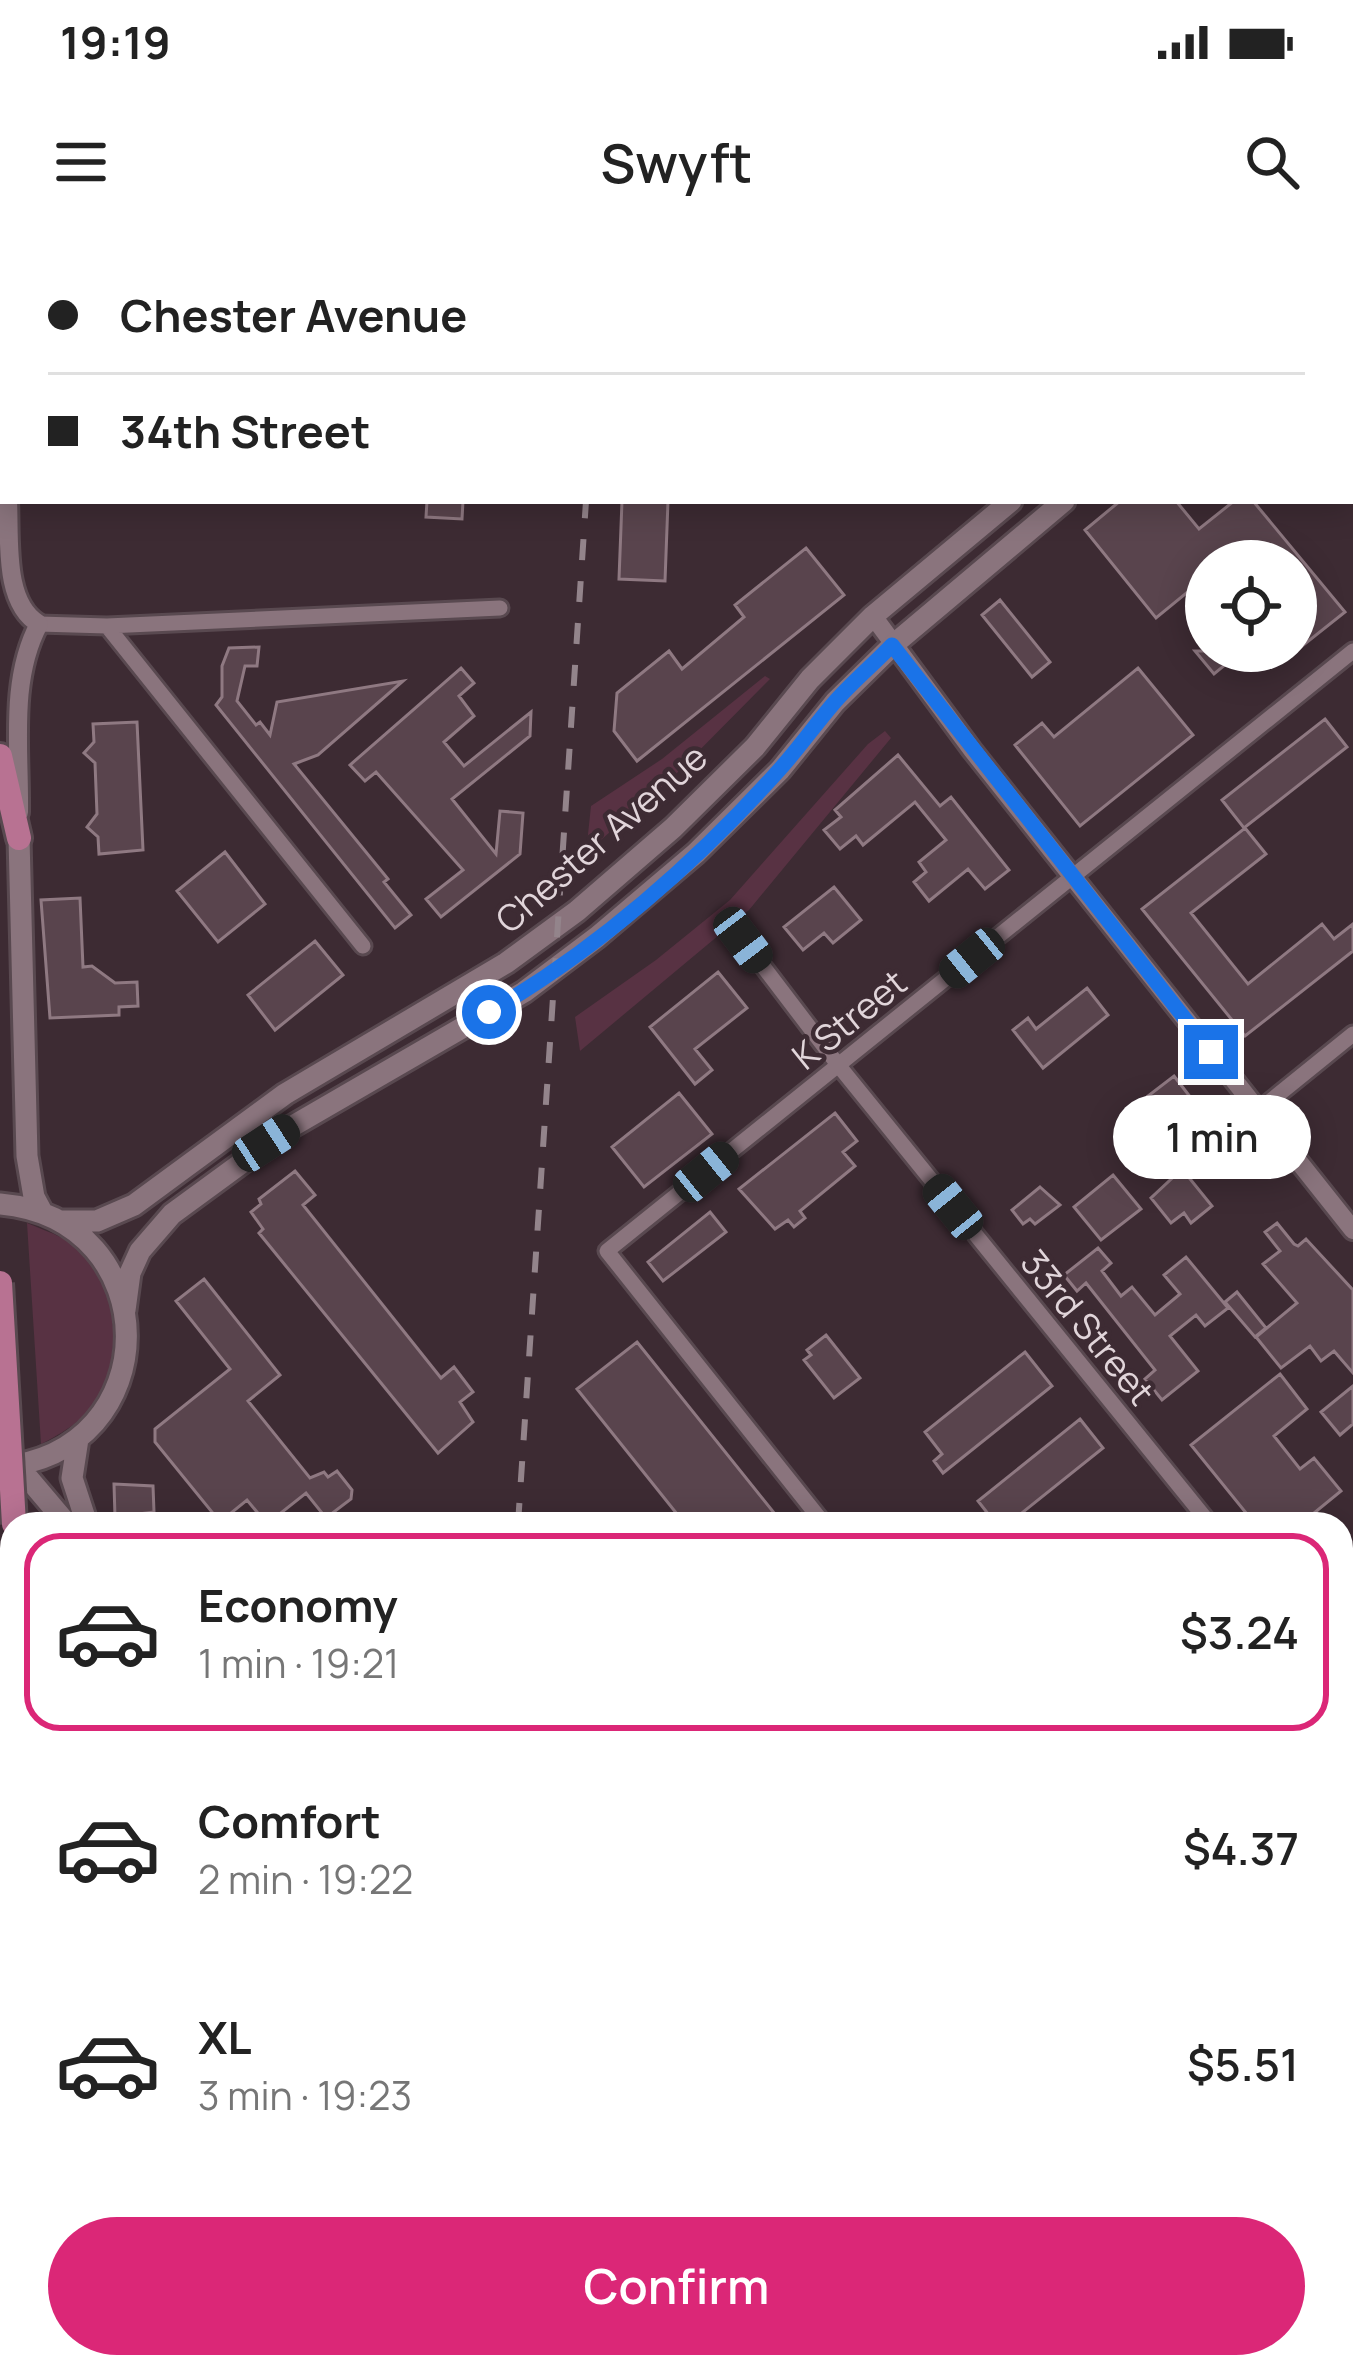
<!DOCTYPE html>
<meta charset="utf-8">
<style>
body{margin:0;font-family:Manrope,sans-serif;background:#f2f2f2;color:#222;height:100vh;display:flex;flex-direction:column;font-size:45px;white-space:nowrap}
*{box-sizing:border-box;margin:0}
p{font-size:39px;color:#767676}
.icon{flex:none;width:66px;height:66px;fill:none;stroke:currentColor;stroke-width:2;stroke-linecap:round;stroke-linejoin:round}
.map{position:relative;flex:1;overflow:hidden}
.details{position:absolute;left:0px;top:1272px;width:1353px;height:867px;display:flex;flex-direction:column;background:#fff;border-radius:36px 36px 0 0;box-shadow:0 6px 30px #0003}
.details>*{flex:none}
.guide{position:absolute;left:0px;top:0px;width:1353px;height:264px;box-shadow:0 6px 30px #0003;display:grid;align-content:center;height:264px;padding:0 48px;background:#fff}
.controls{position:absolute;left:1185px;top:300px;display:grid;gap:24px}
.controls a{display:grid;place-items:center;width:132px;height:132px;border-radius:50%;background:#fff;box-shadow:0 6px 30px #0003;font-size:60px}
.end{position:absolute;width:54px;height:54px;margin:-27px;border:15px solid #1a73e8;background:#fff;box-shadow:0 0 0 6px #fff}
.from{border-radius:50%}
.bubble{position:absolute;height:84px;border-radius:42px;background:#fff;box-shadow:0 6px 30px #0003;font-size:39px;font-weight:600;line-height:84px;text-align:center}
.car{position:absolute;width:36px;height:72px;margin:-36px -18px;border-radius:15px;box-shadow:0 0 9px 3px #0007;background:linear-gradient(#222 24%,#8ab4d8 0 40%,#222 0 76%,#8ab4d8 0 86%,#222 0)}
.guide b{display:flex;align-items:center;gap:42px;height:114px;font-size:45px}
.guide b+b{border-top:3px solid #e0e0e0}
.guide i{width:30px;height:30px;background:#222}
ul{padding:21px 0 0;list-style:none}
li{display:flex;align-items:center;gap:36px;height:198px;margin:0 24px 18px;padding:0 24px;border:6px solid transparent;border-radius:36px}
li div{flex:1}
li b{display:block;font-size:45px}
li em{font-style:normal;font-weight:600}
li.selected{border-color:#db2777}
li>.icon{width:108px;height:108px;stroke-width:1.5}
.cta{display:flex;gap:24px;margin-top:auto;padding:24px 48px}
.cta a{flex:1;height:138px;border-radius:72px;background:#db2777;color:#fff;font-size:48px;font-weight:600;line-height:138px;text-align:center}
.status{display:flex;justify-content:space-between;align-items:center;height:84px;padding:0 60px;background:#fff;direction:ltr}
.status svg{height:33px;fill:currentColor}
header{display:flex;justify-content:space-between;align-items:center;height:156px;padding:0 48px;background:#fff;font-size:54px;font-weight:600}
.map>svg:first-child{display:block}
</style>
<div class="status"><b>19:19</b><svg viewBox="0 0 49 12"><path d="M0 12V9h3v3zM5 12V6h3v6zM10 12V3h3v9zM15 12V0h3v12zM26 1h20v11H26zM47 4h2v5h-2z"/></svg></div>
<header><svg class="icon" aria-label="menu" viewBox="0 0 24 24"><path d="M4 6h16M4 12h16M4 18h16"/></svg>Swyft<svg class="icon" aria-label="search" viewBox="0 0 24 24"><circle cx="10" cy="10" r="6"/><path d="M15 15l6 6"/></svg></header>
<div class="map">
<svg width="1353" height="2138" viewBox="0 0 1353 2138">
<rect width="100%" height="100%" fill="#3d2b33"/>
<path fill="#583243" d="M765,436l5,3 -95,96 -89,78 5,-47 71,-47z
M885,491l6,7 -142,172 -169,141 -5,-34 81,-57 74,-60 138,-156z
M27,983c11,5 24,9 35,15 53,31 65,108 36,159 -12,22 -35,36 -57,47z"/>
<path fill="#59444d" stroke="#8f7982" stroke-width="3" d="M427,261h36l-1,18 -36,-2z
M622,261h46l-3,80 -46,-2z
M1120,261h56l23,28 35,-28h19l92,111 -49,39v-90h-90v16l-50,41 -71,-88z
M806,308l38,47 -207,166 -23,-30 3,-38 52,-42 13,18 62,-52 -9,-12z
M1000,360l50,62 -18,15 -50,-62z
M259,407l-2,19h-12l-8,35 19,24 4,-3 10,13 7,-33 126,-21 -85,74 -24,9 94,115 -4,3 27,33 -16,13 -179,-223 6,-8v-31l7,-18z
M1195,411h47l-28,23z
M461,428l13,15 -15,13 15,20 -30,26 20,24 67,-54 -1,24 -78,63 44,55 4,-43 23,2 -3,41 -79,63 -15,-18 37,-29 -87,-98 -11,9 -15,-16z
M1138,428l55,67 -113,91 -65,-81 27,-22 12,14z
M1325,479l22,28 -103,81 -22,-28z
M137,482l6,128 -44,4 -1,-17 -11,-10 10,-13 -2,-51 -11,-10 10,-11 -1,-18z
M898,515l42,51 11,-9 58,73 -24,19 -17,-20 -39,32 -15,-19 12,-10 -7,-10 27,-22 -31,-38 -52,43 -7,-9 -16,13 -16,-19 17,-13 -6,-7z
M1245,588l21,26 -75,59 57,71 74,-60 12,15 19,-15v27l-108,85 -103,-127z
M225,612l40,52 -47,38 -41,-51z
M834,647l27,33 -28,23 -9,-10 -21,17 -19,-23z
M80,658l3,69 9,-1 23,17 22,-1 1,24 -19,1v8l-69,3 -9,-118z
M315,701l28,34 -68,55 -27,-35z
M718,732l29,36 -52,41 17,21 -17,14 -45,-57z
M1087,748l21,27 -65,53 -30,-38 15,-12 8,11z
M1174,836l24,31 -25,20 -25,-31z
M679,853l33,41 -68,53 -32,-40z
M835,873l22,28 -14,11 12,14 -55,45 5,7 -11,9 -6,-7 -13,9 -36,-40z
M1182,929l30,37 -21,17 -7,-10 -13,10 -20,-25z
M295,931l20,24 -12,10 138,173 13,-11 19,25 -13,10 13,20 -35,31 -179,-220 4,-4 -12,-17 10,-8 -2,-5z
M1113,935l28,34 -40,31 -27,-33z
M1040,947l20,18 -25,19 -5,-5 -7,5 -11,-14z
M710,972l16,20 -63,49 -15,-19z
M1277,983l17,21 4,2 8,-7 47,51v83l-19,-22 -13,10 -11,-15 -29,22 -25,-31 41,-34 -34,-39 17,-13 -15,-19z
M1098,1008l13,15 -9,8 19,25 11,-9 23,28 25,-21 -16,-19 22,-18 42,51 -23,18 -9,-11 -26,21 28,35 -36,29 -17,-21 10,-9 -69,-87 -9,8 -13,-16z
M204,1039l76,96 -32,26 62,77 14,-6 4,5 9,-6 15,19 -1,9 -25,19 -20,-25 -39,31 -20,-24 -27,22 -65,-80v-13l75,-60 -54,-68z
M1237,1052l29,36 -11,9 -30,-35z
M826,1095l34,43 -26,20 -30,-38 7,-5 -4,-5z
M637,1102l146,182h-98l-108,-135z
M1025,1112l27,34 -109,87 -9,-12 8,-7 -17,-22z
M1280,1134l27,35 -33,27 26,33 14,-11 27,33 -27,22 8,11h-67l-64,-79z
M1353,1146v38l-13,11 -19,-23z
M1080,1179l23,29 -95,76h-12l-18,-23z
M114,1244l39,2 1,26 -39,5z"/>
<g fill="none" stroke-linecap="round" stroke-linejoin="round">
<defs>
<path id="minor" d="M39,384l68,2 393,-18
M107,386l256,320
M743,700l96,126 371,458
M1258,871l95,-77
M824,1284l-217,-273 746,-600
M1341,1446l12,15
M1341,1646l12,15
M1341,1719l12,-10
M0,1872l12,-10
M1341,1980l12,14
M1187,2127l8,11
M823,2138l14,-11"/>
<path id="tertiary" d="M14,3v-3
M8,261c2,38 -5,102 31,123 -30,56 -19,126 -20,188
M873,376l99,134 381,480
M1341,1475l12,-10
M662,2127l8,11
M137,2138l15,-11"/>
<path id="secondary" d="M1331,3l4,-3
M1350,31l3,-2
M19,598l8,318 7,41 8,15
M0,964c168,15 169,249 0,263
M60,981h37l37,-16 151,-111 221,-131 71,-52 96,-83 82,-81 55,-68 63,-63 138,-115
M125,1070l5,-37 10,-22 32,-37 119,-87 233,-135 73,-55 99,-84 84,-83 55,-68 58,-57 171,-144
M78,1199l-6,39 15,46
M18,1226l49,58
M1,1796l11,52"/>
<path id="trunk" d="M0,516l19,82
M0,1563l12,246
M29,2127v11
M72,2127v11"/>
</defs>
<use href="#minor" stroke="#594950" stroke-width="21"/>
<use href="#tertiary" stroke="#594950" stroke-width="24"/>
<use href="#secondary" stroke="#594950" stroke-width="27"/>
<use href="#trunk" stroke="#594950" stroke-width="30"/>
<use href="#minor" stroke="#8a747d" stroke-width="15"/>
<use href="#tertiary" stroke="#8a747d" stroke-width="18"/>
<use href="#secondary" stroke="#8a747d" stroke-width="21"/>
<use href="#trunk" stroke="#b87292" stroke-width="24"/>
<path stroke="#93848b" stroke-width="6" stroke-dasharray="21 21" stroke-linecap="butt" d="M616,3v-3
M518,1284l68,-1023
M498,2127l1,11"/>
<defs>
<path id="trunk-bridge" d="M0,1043l14,241"/>
</defs>
<use href="#trunk-bridge" stroke="#594950" stroke-width="30" stroke-linecap="butt"/>
<use href="#trunk-bridge" stroke="#b87292" stroke-width="24"/>
</g>
<g fill="none" stroke-linecap="round" stroke-linejoin="round">
<path stroke="#1a73e8" stroke-width="15" d="M489,772c108,-62 209,-151 291,-243 19,-21 35,-44 53,-65 18,-21 40,-39 59,-59l319,407"/>
</g>
<g text-anchor="middle" dominant-baseline="central" stroke-width="9" stroke-linejoin="round" paint-order="stroke">
<g font-size="36" fill="#e1d5da" stroke="#3d2b33">
<text transform="translate(601 598) rotate(-41)">Chester Avenue</text>
<text transform="translate(849 779) rotate(-39)">K Street</text>
<text transform="translate(1088 1087) rotate(51)">33rd Street</text>
</g>
</g>
</svg>
<div class="controls">
<a><svg class="icon" aria-label="locate" viewBox="0 0 24 24"><circle cx="12" cy="12" r="6"/><path d="M12 2v4M12 18v4M2 12h4M18 12h4"/></svg></a>
</div>
<i class="end from" style="left:489px;top:772px"></i>
<i class="end" style="left:1211px;top:812px"></i>
<div class="bubble" style="left:1113px;top:855px;width:198px">1 min</div>
<i class="car" style="left:743px;top:700px;rotate:143deg"></i>
<i class="car" style="left:972px;top:718px;rotate:231deg"></i>
<i class="car" style="left:266px;top:903px;rotate:57deg"></i>
<i class="car" style="left:706px;top:932px;rotate:51deg"></i>
<i class="car" style="left:953px;top:967px;rotate:321deg"></i>
<div class="guide">
<b><i class="from"></i>Chester Avenue</b>
<b><i></i>34th Street</b>
</div>
<section class="details">
<ul>
<li class="selected"><svg class="icon" aria-label="car" viewBox="0 0 24 24"><path d="M5 17H2v-5l4-1 3-4h7l3 4 3 1v5h-3M9 17h6M6 11h13"/><circle cx="7" cy="17" r="2"/><circle cx="17" cy="17" r="2"/></svg><div><b>Economy</b><p>1 min · 19:21</p></div><em>$3.24</em></li>
<li><svg class="icon" aria-label="car" viewBox="0 0 24 24"><path d="M5 17H2v-5l4-1 3-4h7l3 4 3 1v5h-3M9 17h6M6 11h13"/><circle cx="7" cy="17" r="2"/><circle cx="17" cy="17" r="2"/></svg><div><b>Comfort</b><p>2 min · 19:22</p></div><em>$4.37</em></li>
<li><svg class="icon" aria-label="car" viewBox="0 0 24 24"><path d="M5 17H2v-5l4-1 3-4h7l3 4 3 1v5h-3M9 17h6M6 11h13"/><circle cx="7" cy="17" r="2"/><circle cx="17" cy="17" r="2"/></svg><div><b>XL</b><p>3 min · 19:23</p></div><em>$5.51</em></li>
</ul>
<div class="cta"><a>Confirm</a></div>
</section>
</div>
